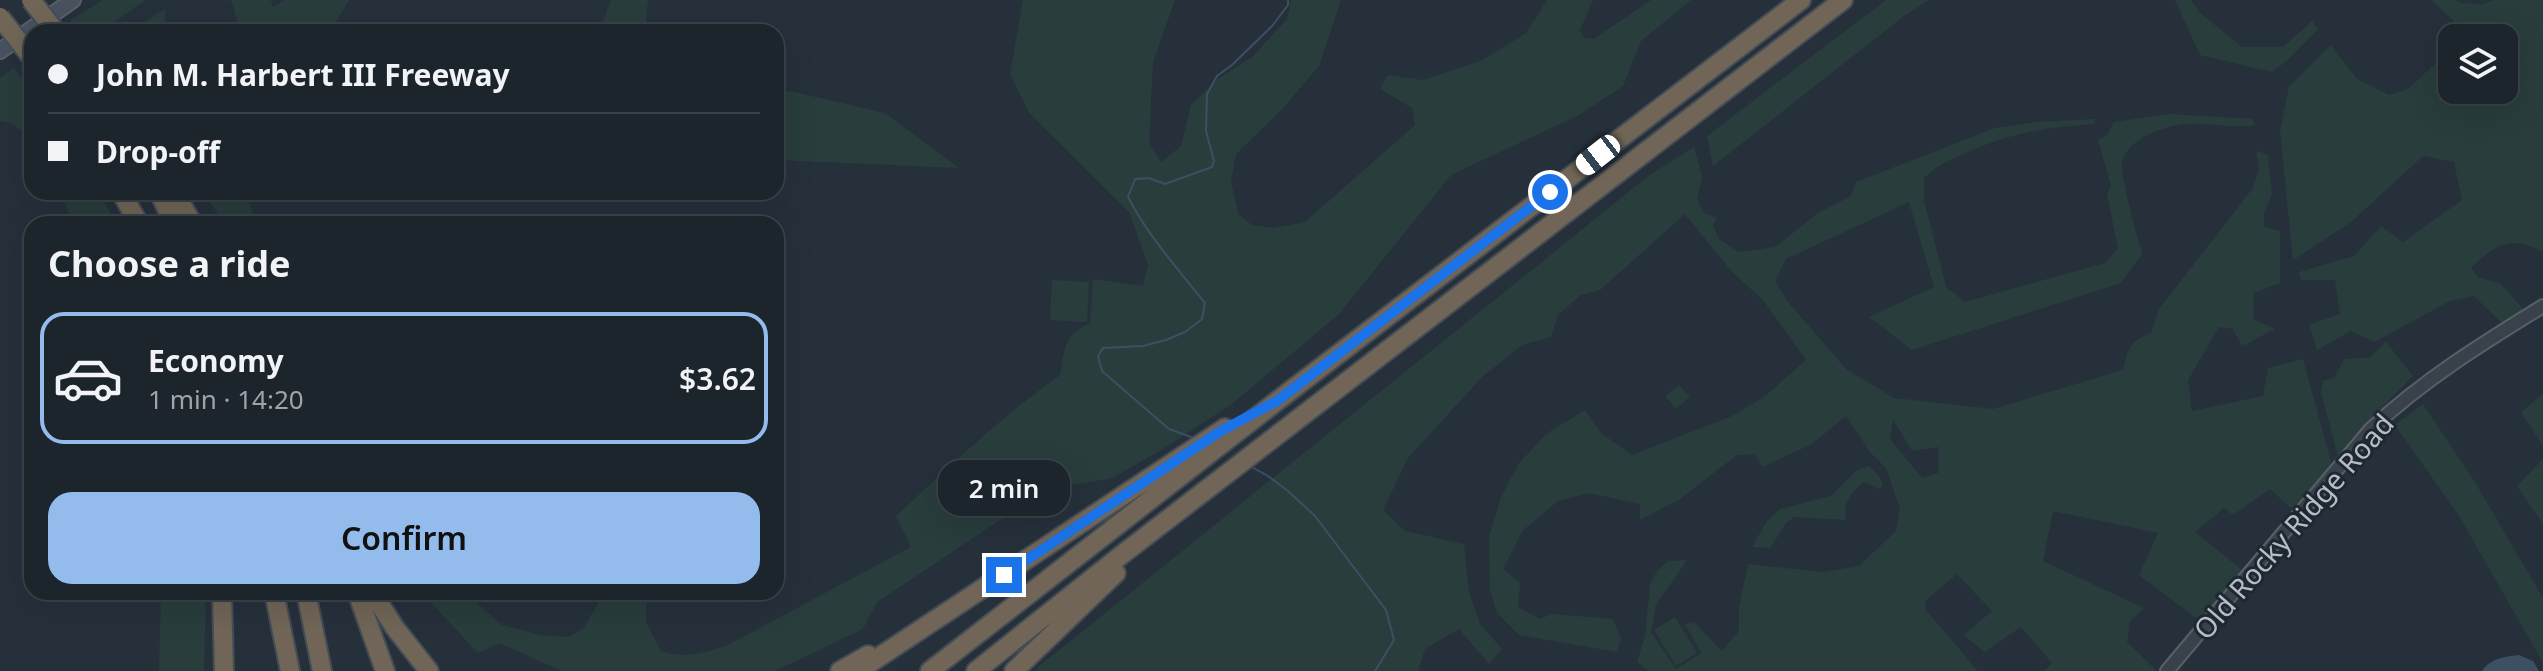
<!DOCTYPE html>
<meta charset="utf-8">
<style>
body{margin:0;font-family:"Noto Sans",sans-serif;background:#293038;color:#f1f3f6;height:100vh;display:flex;flex-direction:column;font-size:30px;white-space:nowrap}
*{box-sizing:border-box;margin:0}
p{font-size:26px;color:#a0a4a9}
.icon{flex:none;width:44px;height:44px;fill:none;stroke:currentColor;stroke-width:2;stroke-linecap:round;stroke-linejoin:round}
.map{position:relative;flex:1;overflow:hidden}
.details{position:absolute;left:24px;top:216px;width:760px;height:384px;display:flex;flex-direction:column;background:#1c242c;border-radius:24px;box-shadow:0 8px 32px #0002,0 0 0 2px #3a4148}
.details>*{flex:none}
.banner{position:absolute;left:24px;top:24px;width:760px;height:176px;border-radius:24px;box-shadow:0 8px 32px #0002,0 0 0 2px #3a4148;display:grid;align-content:center;height:176px;padding:0 24px;background:#1c242c}
.fabs{position:absolute;left:2438px;top:24px;display:grid;gap:16px}
.fabs a{display:grid;place-items:center;width:80px;height:80px;border-radius:16px;background:#1c242c;box-shadow:0 8px 32px #0002,0 0 0 2px #3a4148;font-size:40px}
.end{position:absolute;width:36px;height:36px;margin:-18px;border:10px solid #1a73e8;background:#fff;box-shadow:0 0 0 4px #fff}
.from{border-radius:50%}
.bubble{position:absolute;height:56px;border-radius:24px;background:#1c242c;box-shadow:0 8px 32px #0002,0 0 0 2px #3a4148;font-size:26px;font-weight:600;line-height:56px;text-align:center}
.car{position:absolute;width:24px;height:48px;margin:-24px -12px;border-radius:10px;box-shadow:0 0 6px 2px #0007;background:linear-gradient(#fff 24%,#345 0 40%,#fff 0 76%,#345 0 86%,#fff 0)}
.banner b{display:flex;align-items:center;gap:28px;height:76px;font-size:30px}
.banner b+b{border-top:2px solid #3a4148}
.banner i{width:20px;height:20px;background:#f1f3f6}
ul{padding:0;list-style:none}
li{display:flex;align-items:center;gap:24px;height:132px;margin:0 16px 12px;padding:0 8px;border:4px solid transparent;border-radius:24px}
li div{flex:1}
li b{display:block;font-size:30px}
li em{font-style:normal;font-weight:600}
li.active{border-color:#93bced}
li>.icon{width:72px;height:72px;stroke-width:1.5}
h2{padding:0 24px;font-size:36px;line-height:96px}
.cta{display:flex;gap:16px;margin-top:auto;padding:16px 24px}
.cta a{flex:1;height:92px;border-radius:24px;background:#93bced;color:#111;font-size:32px;font-weight:600;line-height:92px;text-align:center}
.map>svg:first-child{display:block}
</style>
<div class="map">
<svg width="2543" height="671" viewBox="0 0 2543 671">
<rect width="100%" height="100%" fill="#26303b"/>
<path fill="#293d3d" fill-rule="evenodd" d="M103,0h42l-44,32h-22l-9,-12z
M231,0h40l2,7 12,-7h64l-19,32h-95l4,-5z
M611,0h37l-3,32h-46z
M1023,0h152l-22,62 -4,81 12,19 20,-16 10,-41 27,-26 34,-22 35,-38 4,-19h50l-22,66 -35,41 -48,47 -5,27 7,33 14,11 21,3 32,-6 110,-97 -3,-17 -32,-19 7,-14 36,5 60,-20 43,-27 21,-33h46l-13,30 4,8 10,1 57,-39h40l-50,41 -18,45 -44,29 -128,60 -112,139 -107,90 -69,45 -51,29 -67,12 -168,112 -14,27 -88,42h-213l-63,-28 -21,10 -57,-61h43l38,33 39,10 27,2 16,-9 20,-36h43l-1,30 15,29c22,9 44,1 65,-5l185,-99 -15,-31c53,-49 105,-99 164,-141 5,-27 3,-40 30,-52l3,-44 50,7 5,-21 -19,-53 -100,-99 -19,-39z
M1886,0h43l-25,16 -191,150 -6,-30z
M2175,0h16l9,13 42,34h41l29,-26 6,8 -29,30 -17,13 -72,-17z
M2431,0h25l4,3 23,1 11,-4h49v252c-32,-18 -48,-7 -72,16l7,9 23,7 24,27 -22,13 -29,-28 -24,5 -76,41 -23,-11 -34,19 -8,-25 31,-11 -5,-34h-34l-2,-8 55,-16 27,-30 22,16 59,-42 -8,-38 -31,-6 -72,66 -58,38 -13,-129 9,-44 42,-42 26,34 32,16 19,-6 44,-41v42h52v-52h-51l1,-17z
M165,9l1,23h-38z
M14,68l18,24v45l-22,-14 -10,-2v-43z
M790,91l95,22 74,55 -183,-8v-66z
M2170,114l82,5 3,6c-23,4 -45,-3 -68,-1 -22,1 -61,15 -65,39 -2,13 16,75 20,91l-21,29 -209,67 -43,-33 65,-30 -25,-85 -123,57 -11,22 13,21 58,67 48,29 99,11 130,-39c5,-21 6,-29 28,-37l8,-24 94,-121 6,-19 -3,-16 4,-2 8,5 4,39 -8,17v15l16,4v52l-26,10 -1,26 22,10 -33,17 -9,-17 -14,-2 -31,53 4,31 71,-15 5,-28 35,-9 29,107 -38,45 -24,-22 -37,26 -9,-7 -29,24 48,39 -44,49 -60,-45 19,-42 -105,-22 -10,50 101,47 -14,13 -3,21 28,27 -1,2h-110l8,-8 -31,-36 -37,25 -20,-17 28,-24 -35,-37 -31,26 -1,9 53,62h-329l-12,-9 8,-26 5,-52 7,-13 11,-10 19,-1 -31,45 -5,27 25,37 25,-16 -16,-29 9,-2 28,29 17,-20v-24l9,-43 74,8 37,-6 37,-35 4,-22 -14,-41 -16,-16 -24,-36 -34,28 -50,23 -7,-13 -18,1 -57,44 -40,21v-16l-51,-11 -31,8 -35,29 -20,39 17,14 -2,24 22,12 12,-5 61,5 8,20 -4,13 -98,-17 -22,-22 -7,-22 -1,-54 12,-40 18,-34 27,-29 39,-24 16,23 31,22 100,-39 32,-19 42,-37 -43,-60 -30,-27 -48,-59 -85,76 -19,5 -23,20 -7,22 -29,8 -40,32 -74,81 -25,52 22,21 59,13 5,48 11,32 22,25 -13,15 -30,-35 -34,20 -7,22h-381l1,-4 613,-493 43,-27 8,29 -5,23 7,14 13,5 -4,7 6,14 20,13 36,-5 43,-34 33,-17 5,-14 139,-54 40,-6 61,-3 -2,5c-51,4 -80,8 -128,29 -16,7 -29,12 -42,25v22l22,87 19,15 140,-39 13,-15 -11,-54 4,-8 -13,-46 9,-5 7,-13zM1893,419l19,32 27,-4 -1,26 -16,5 -32,-39z
M60,192h38l19,32h-43z
M203,192h41l14,32h-33z
M1052,280l37,2 -2,40 -37,-2z
M2386,342l27,34 -40,40 -34,44 -18,-68 2,-11 12,-4 9,-18 25,-1z
M1679,385l11,12 -14,12 -11,-13z
M2543,394v52l-22,-34z
M2423,404l53,80 67,114v65l-84,-147 -64,-91z
M2543,459v65l-26,-38z
M1869,466l10,10 4,10 -4,3 -15,-7c-14,12 -21,19 -18,38l-52,-3 -8,6 -16,25 -18,-1 15,-26 13,-12 51,-13 26,-26z
M161,592h45l-2,79h-45z
M1675,617l22,36 -21,13 -22,-36z"/>
<path fill="#3d4f62" d="M2519,655l14,6 6,10h-57c9,-13 22,-14 37,-16z"/>
<g fill="none" stroke-linecap="round" stroke-linejoin="round">
<path stroke="#3d4f62" stroke-width="2" d="M1194,438l-25,-9 -67,-58 -4,-15 5,-8 40,-2 23,-6 19,-8 17,-13 3,-16c-27,-34 -57,-67 -77,-106l7,-18 14,-1 16,6 47,-17 2,-6 -8,-30 1,-37 10,-18 15,-11 40,-39 16,-21v-5
M1250,466l18,10 20,15 27,25 71,94 8,30 -19,31"/>
<defs>
<path id="tertiary" d="M2167,671l204,-242c52,-49 112,-86 172,-123"/>
<path id="secondary" d="M0,51l73,-51"/>
<path id="motorway" d="M121,192l18,32
M159,192l15,32
M174,192l19,32
M222,592l2,79
M274,592l16,79
M306,592l16,79
M357,592l28,79
M372,592l23,36 34,43
M840,671l28,-16
M858,671l367,-243
M930,671l347,-270 524,-401
M976,671l148,-118 719,-553
M1014,671l102,-98"/>
</defs>
<use href="#tertiary" stroke="#576069" stroke-width="16"/>
<use href="#secondary" stroke="#576069" stroke-width="18"/>
<use href="#motorway" stroke="#444d56" stroke-width="22"/>
<use href="#tertiary" stroke="#39424b" stroke-width="12"/>
<use href="#secondary" stroke="#48515e" stroke-width="14"/>
<use href="#motorway" stroke="#706557" stroke-width="18"/>
<defs>
<path id="motorway-bridge" d="M31,0l25,32
M0,17l32,41"/>
</defs>
<use href="#motorway-bridge" stroke="#444d56" stroke-width="22" stroke-linecap="butt"/>
<use href="#motorway-bridge" stroke="#706557" stroke-width="18"/>
</g>
<g fill="none" stroke-linecap="round" stroke-linejoin="round">
<path stroke="#1a73e8" stroke-width="10" d="M1004,575l215,-143 58,-31 273,-209"/>
</g>
<g text-anchor="middle" dominant-baseline="central" stroke-width="6" stroke-linejoin="round" paint-order="stroke">
<g font-size="28" fill="#b5bdc6" stroke="#1f2730">
<text transform="translate(2293 526) rotate(-49)">Old Rocky Ridge Road</text>
</g>
</g>
</svg>
<div class="fabs">
<a><svg class="icon" aria-label="layers" viewBox="0 0 24 24"><path d="M12 4l9 5-9 5-9-5zM3 14l9 5 9-5"/></svg></a>
</div>
<i class="end from" style="left:1550px;top:192px"></i>
<i class="end" style="left:1004px;top:575px"></i>
<div class="bubble" style="left:938px;top:460px;width:132px">2 min</div>
<i class="car" style="left:1598px;top:155px;rotate:232deg"></i>
<div class="banner">
<b><i class="from"></i>John M. Harbert III Freeway</b>
<b><i></i>Drop-off</b>
</div>
<section class="details">
<h2>Choose a ride</h2>
<ul>
<li class="active"><svg class="icon" aria-label="car" viewBox="0 0 24 24"><path d="M5 17H2v-5l4-1 3-4h7l3 4 3 1v5h-3M9 17h6M6 11h13"/><circle cx="7" cy="17" r="2"/><circle cx="17" cy="17" r="2"/></svg><div><b>Economy</b><p>1 min · 14:20</p></div><em>$3.62</em></li>
</ul>
<div class="cta"><a>Confirm</a></div>
</section>
</div>
